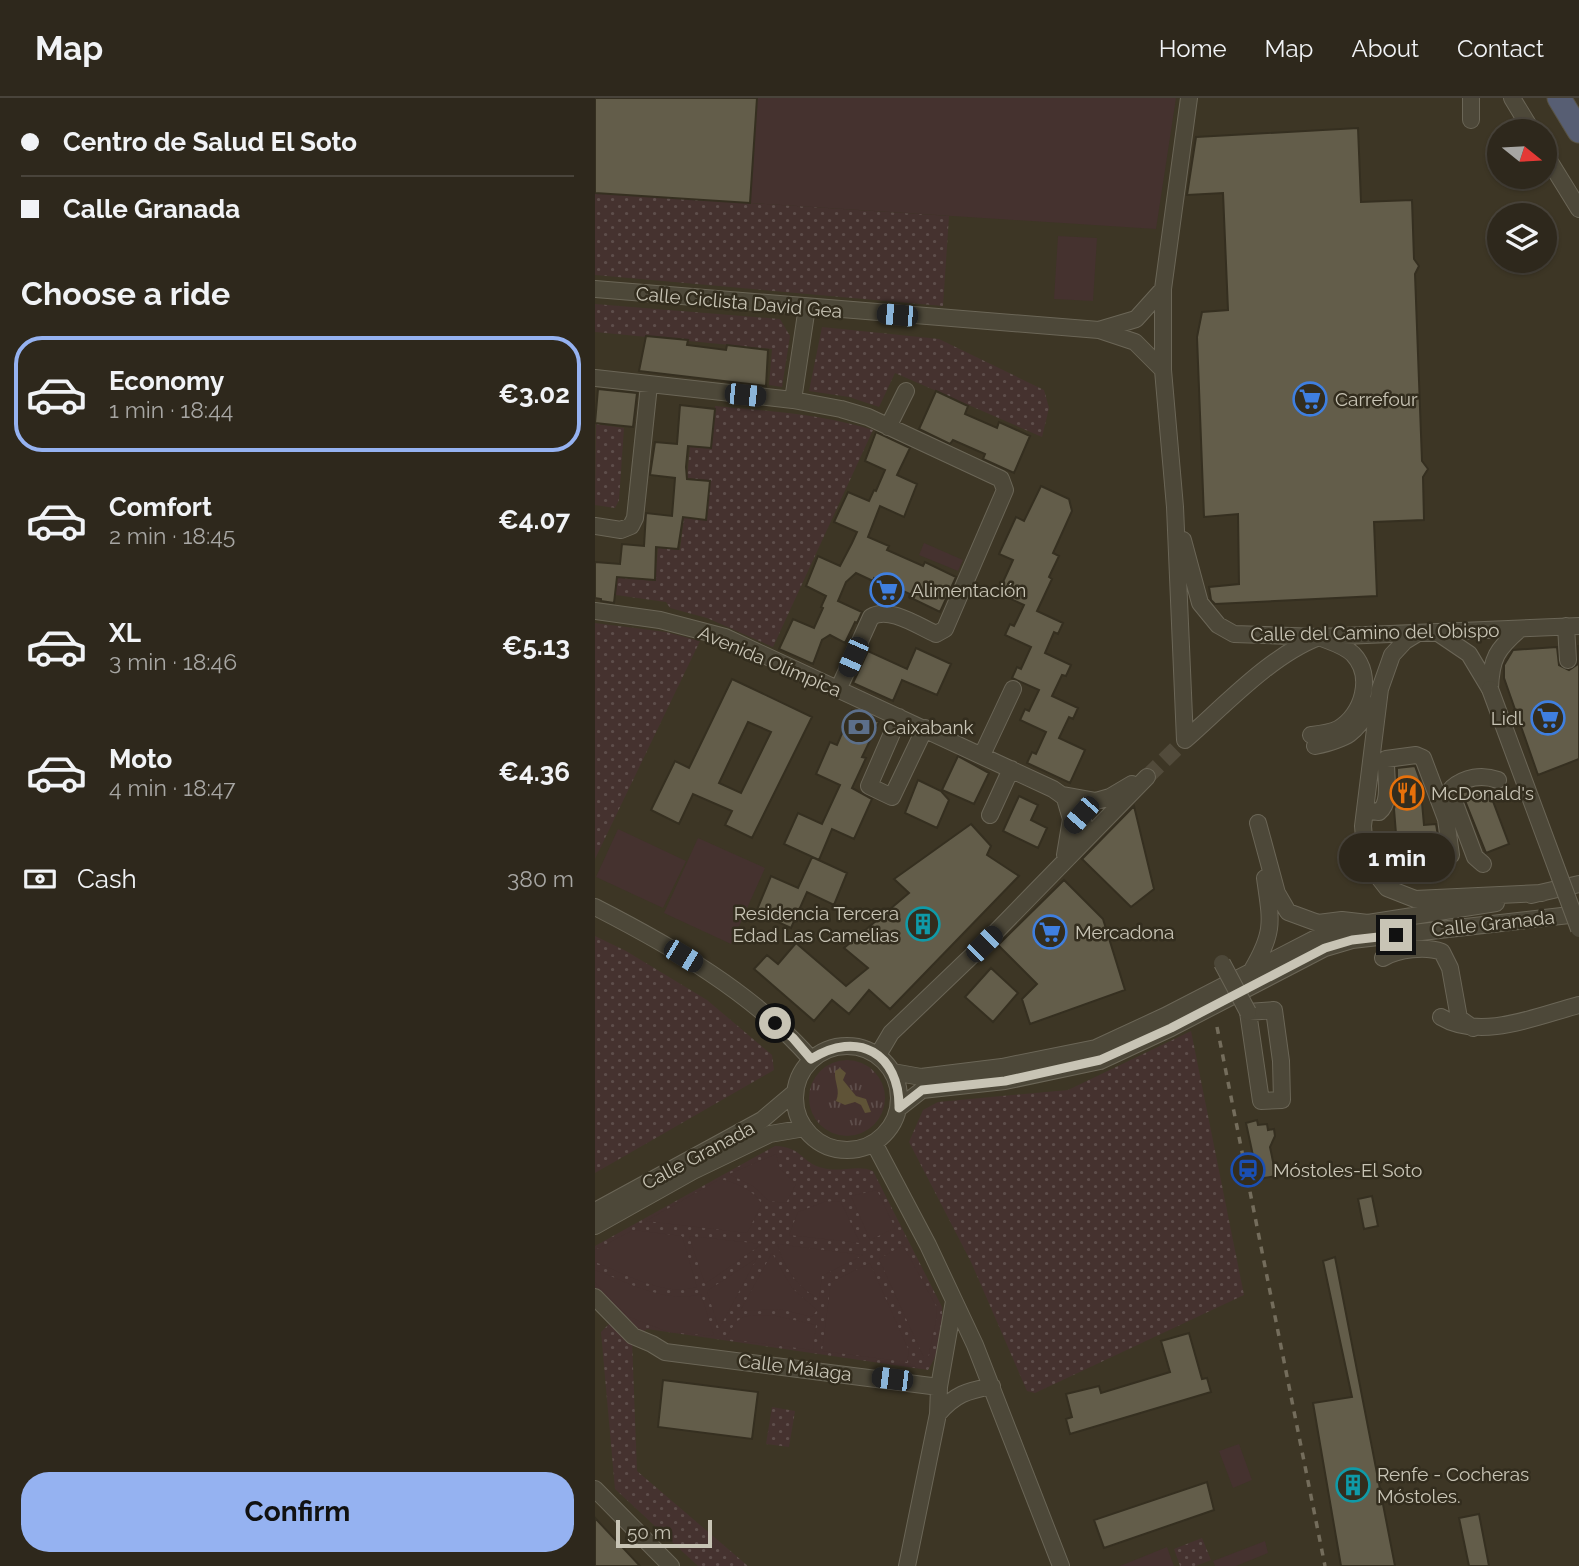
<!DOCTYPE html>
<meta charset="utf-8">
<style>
body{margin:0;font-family:Raleway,sans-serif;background:#3a3429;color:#f1f3f6;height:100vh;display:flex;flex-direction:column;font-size:26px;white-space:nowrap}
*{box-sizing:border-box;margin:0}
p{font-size:23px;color:#a7a6a3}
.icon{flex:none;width:38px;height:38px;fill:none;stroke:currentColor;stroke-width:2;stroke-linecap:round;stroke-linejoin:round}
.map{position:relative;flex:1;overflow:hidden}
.panel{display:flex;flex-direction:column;background:#2e281c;width:595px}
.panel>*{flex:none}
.guide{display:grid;align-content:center;height:154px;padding:0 21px;background:#2e281c}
.needle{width:46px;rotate:108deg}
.fabs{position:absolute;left:892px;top:21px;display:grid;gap:14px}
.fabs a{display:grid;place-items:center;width:70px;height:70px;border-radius:50%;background:#2e281c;box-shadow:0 2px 5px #0004,0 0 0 2px #49443b;font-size:35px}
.scale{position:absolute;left:21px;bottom:18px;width:96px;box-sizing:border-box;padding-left:7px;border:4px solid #c8c4b5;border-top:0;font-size:19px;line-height:24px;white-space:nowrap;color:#c8c4b5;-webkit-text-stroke:5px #332d1e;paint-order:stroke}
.end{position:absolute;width:32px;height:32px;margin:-16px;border:9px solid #c8c4b5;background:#111;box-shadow:0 0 0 4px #111}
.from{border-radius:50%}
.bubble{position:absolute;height:49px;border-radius:24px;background:#2e281c;box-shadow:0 2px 5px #0004,0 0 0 2px #49443b;font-size:23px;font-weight:700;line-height:49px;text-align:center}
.car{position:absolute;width:21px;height:42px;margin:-21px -10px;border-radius:9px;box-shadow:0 0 5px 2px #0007;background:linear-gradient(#222 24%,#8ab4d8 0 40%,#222 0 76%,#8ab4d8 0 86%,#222 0)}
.guide b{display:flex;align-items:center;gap:24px;height:66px;font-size:26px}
.guide b+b{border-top:2px solid #49443b}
.guide i{width:18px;height:18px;background:#f1f3f6}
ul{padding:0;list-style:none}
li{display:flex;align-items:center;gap:21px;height:116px;margin:0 14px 10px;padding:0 7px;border:4px solid transparent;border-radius:28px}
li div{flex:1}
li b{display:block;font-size:26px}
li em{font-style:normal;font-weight:700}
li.selected{border-color:#95b2f1}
li>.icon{width:63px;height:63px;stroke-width:1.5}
h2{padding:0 21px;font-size:32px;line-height:84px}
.pay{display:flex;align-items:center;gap:18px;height:77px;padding:0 21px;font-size:26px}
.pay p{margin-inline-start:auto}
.button{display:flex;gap:14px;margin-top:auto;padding:14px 21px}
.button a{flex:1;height:80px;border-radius:28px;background:#95b2f1;color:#111;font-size:28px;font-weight:700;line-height:80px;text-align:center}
header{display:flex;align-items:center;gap:42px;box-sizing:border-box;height:98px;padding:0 35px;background:#2e281c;border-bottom:2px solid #49443b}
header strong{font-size:33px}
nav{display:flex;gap:38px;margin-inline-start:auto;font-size:24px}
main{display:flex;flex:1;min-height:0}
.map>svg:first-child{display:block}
</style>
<header>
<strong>Map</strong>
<nav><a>Home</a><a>Map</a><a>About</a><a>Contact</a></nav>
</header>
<main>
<section class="panel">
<div class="guide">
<b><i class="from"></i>Centro de Salud El Soto</b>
<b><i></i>Calle Granada</b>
</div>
<h2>Choose a ride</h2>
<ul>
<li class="selected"><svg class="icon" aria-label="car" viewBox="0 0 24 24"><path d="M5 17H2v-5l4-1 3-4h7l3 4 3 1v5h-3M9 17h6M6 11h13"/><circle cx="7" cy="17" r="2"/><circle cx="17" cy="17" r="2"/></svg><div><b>Economy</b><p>1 min · 18:44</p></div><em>€3.02</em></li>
<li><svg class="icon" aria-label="car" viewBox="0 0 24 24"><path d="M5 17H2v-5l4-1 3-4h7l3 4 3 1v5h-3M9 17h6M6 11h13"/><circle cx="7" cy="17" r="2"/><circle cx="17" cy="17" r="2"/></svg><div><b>Comfort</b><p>2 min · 18:45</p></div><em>€4.07</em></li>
<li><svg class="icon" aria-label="car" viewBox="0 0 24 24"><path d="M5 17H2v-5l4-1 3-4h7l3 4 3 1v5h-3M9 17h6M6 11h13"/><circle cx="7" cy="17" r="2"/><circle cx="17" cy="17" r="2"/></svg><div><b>XL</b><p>3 min · 18:46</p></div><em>€5.13</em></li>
<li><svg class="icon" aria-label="car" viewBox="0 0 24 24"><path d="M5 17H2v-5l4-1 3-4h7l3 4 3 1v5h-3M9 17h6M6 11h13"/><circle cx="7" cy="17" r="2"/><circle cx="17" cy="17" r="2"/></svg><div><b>Moto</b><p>4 min · 18:47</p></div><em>€4.36</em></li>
</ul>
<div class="pay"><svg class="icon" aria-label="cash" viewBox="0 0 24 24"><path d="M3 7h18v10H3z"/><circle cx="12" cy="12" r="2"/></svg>Cash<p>380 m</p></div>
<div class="button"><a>Confirm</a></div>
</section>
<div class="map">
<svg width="984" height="1468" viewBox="0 0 984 1468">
<defs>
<pattern id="grass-tufts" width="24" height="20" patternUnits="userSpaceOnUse" patternTransform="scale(1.75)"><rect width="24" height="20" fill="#45322f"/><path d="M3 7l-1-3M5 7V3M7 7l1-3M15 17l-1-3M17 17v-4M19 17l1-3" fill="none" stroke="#5e4e4b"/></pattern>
<pattern id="park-dots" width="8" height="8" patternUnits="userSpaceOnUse" patternTransform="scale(1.75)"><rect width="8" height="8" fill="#45322f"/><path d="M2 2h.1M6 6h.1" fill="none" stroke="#5e4e4b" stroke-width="1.8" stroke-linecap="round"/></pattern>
</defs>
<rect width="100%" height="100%" fill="#3d3625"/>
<path fill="url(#grass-tufts)" d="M214 1000a38 38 0 1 1 76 0a38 38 0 1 1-76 0Z"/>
<path fill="url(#park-dots)" d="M0,95l354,23 -6,90 -348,-31z
M0,206l185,15 10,17 -8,51 -13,-2 3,-36 -177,-17z
M227,229l117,12 105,51 5,18 -7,29 -147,-64 -16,34 -30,-10 -40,-6z
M120,308c54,5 107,8 158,24l-100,217 -66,-29 -37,-10 -4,-6 -50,-7v-5l-5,-1 2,-12 42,4 3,-33 22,2 4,-32 23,1 3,-38 -23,-3 3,-31 21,1z
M1,326l28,4 -5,72 -4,8 -20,-3z
M0,525l71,9 34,9 -105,218z
M0,838l31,15 81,49 65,55 2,15 -179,103z
M596,933l53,264 -209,98 -8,-2 -56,-129 -62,-120 14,-32 15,-8 130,-12z
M180,1048c28,1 26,17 48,22 17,5 35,-4 50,3l69,136c1,19 -3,48 -14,63l-281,-41 -15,11 5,131 111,95h-50l-83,-77 -14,-157 11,-11 -17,-26v-49z
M177,1309l23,4 -6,36 -23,-3z
M607,1440l9,22 -15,6h-16l-6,-17z"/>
<path fill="#45322f" d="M0,0h581l-20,131 -561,-36z
M463,138l39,2 -4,63 -39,-2z
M329,445l39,17 -5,11 -39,-16z
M23,731l68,32 -23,47 -67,-31z
M103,740l67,30 -34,76 -67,-31z
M181,1056l4,15 16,15 -10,19 -17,-2 -16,-15 -24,-12z
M125,1081c17,4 32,10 42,25l-15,29 -101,-12z
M282,1092l18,38 -25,12 -19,-44z
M240,1103l6,1 19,41 -71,-8 9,-23 26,-10z
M38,1132l49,6 15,51c-33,10 -71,-13 -102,-25v-12z
M94,1138l73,8 -57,40z
M182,1146l86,11 -41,21 -3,23c-23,-12 -34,-31 -42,-55z
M308,1147l33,61 1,10 -9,42h-4l-45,-99z
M177,1155l20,35 25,22 -5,7 -33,-8 -39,2z
M162,1160l-38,71 -12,-38z
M275,1165l39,88 -2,11 -85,-11 9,-69z
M0,1172c33,12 69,34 106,24l13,42 -46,-4 -41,-16 -32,-34z
M177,1217l44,10 -3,25 -87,-11c13,-27 18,-23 46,-24z
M644,1346l13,36 -19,8 -14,-37z
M670,1443l3,12 -32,13h-21l-2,-5z
M572,1449l7,19h-54z"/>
<path fill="#5f5337" d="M245,970l6,5 -3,7 13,16 10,3 5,13 -6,1 -4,-8 -6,-3 -10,3 -9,-4c5,-11 -2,-18 -1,-30z"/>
<path fill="#635d4a" stroke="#352f20" stroke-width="2" fill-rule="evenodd" d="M0,0h162l-7,105 -155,-10z
M763,30l3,74 51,-2 2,59 5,7 -4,8 7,187 6,8 -5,8 1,43 -50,2 3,74 -162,8 -4,-4 -2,-13 30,-3 -1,-70 -34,3 -7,-180 5,-25 26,-2 -5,-117 -36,2 9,-58z
M51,238l42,4 -1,5 39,5 1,-5 41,5 -2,36 -127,-15z
M3,291l39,4 -4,34 -38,-4z
M341,293l32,15 -3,8 32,14 2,-6 31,14 -16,37 -31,-14 2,-5 -32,-14 -3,4 -31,-15z
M85,307l35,4 -4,39 -23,-2 -2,21 1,12 23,2 -4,39 -23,-3 -5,32 -22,-2 -1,33 -38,-3 -3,26 -13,-2v-2l-6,-1v-36l25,2 2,-20 22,2 2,-33 26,3 3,-38 -25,-3 5,-33 22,2z
M281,334l34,16 -13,27 20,9 -13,33 -24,-11 -12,31 21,9 -2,4 36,16 2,-4 31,15 -16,35 -31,-15 1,-3 -36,-16 -1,3 -17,-8 -10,9 -8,19 24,11 -5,11 -2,-1 -10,21 -15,-8 -8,5 -9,24 -34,-15 14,-30 21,9 9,-20 -2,-1 5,-11 -20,-10 12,-30 22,10 12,-23 5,-11 -23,-10 14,-30 21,9 5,-11 2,1 9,-21 -20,-9z
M446,388l28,13 3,12 -19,42 6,3 -10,21 3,2 -15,32 26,12 -5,11 -4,-2 -9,21 26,12 -5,11 -4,-1 -10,21 26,12 -5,11 -4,-2 -10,21 26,12 -15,33 -43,-20 5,-11 4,2 10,-22 -26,-12 5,-11 4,2 10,-21 -27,-12 5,-11 4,2 10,-22 -26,-12 5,-11 4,2 10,-21 -26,-12 15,-33 -14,-6 17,-37 8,4z
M983,548h1v113l-41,16 -34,-97v-13l9,-15 44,-3 2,18 10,5 9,-6z
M321,550l35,16 -14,31 -35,-15 -9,21 -40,-18 15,-32 39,18z
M137,581l80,38 -60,121 -27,-13 7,-14 -39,-17 -14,30 -28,-14 24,-49 14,7zM153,624l23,10 -30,61 -22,-10z
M257,612l27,12 -17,35 4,1 -14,30 20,11 -18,40 -22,-10 -13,31 -35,-16 14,-31 24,11 18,-39 -24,-11 14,-32 7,3z
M363,658l31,17 -15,31 -32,-14z
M820,668l5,14 4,45 12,-1 3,18 -42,4 -3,-37 3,-13v-28z
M323,682l23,11 8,9 -12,28 -32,-15z
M881,690h12l21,56 -23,9 -24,-60z
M424,698l19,9 -7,15 16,8 -9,20 -35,-17z
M539,708l20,83 -23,18 -49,-48z
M376,726l20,22 -4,9 32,21 -129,133 -21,-19 -20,24 -17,-14 -18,21 -60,-52 13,-14 11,9 18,-21 50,43 22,-18 -24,-20 65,-55 -15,-14z
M217,759l35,16 -13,32 -27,-13 -16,36 -35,-16 15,-36 27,12z
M469,782l39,39 22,71 -95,34 -8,-25 15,-15 -39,-39z
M396,870l27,25 -25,29 -28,-25z
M662,1022l1,5 9,-1 1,6 6,-1 1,7 -5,11 6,29 -18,3 -12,-56z
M777,1098l6,30 -14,3 -6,-30z
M740,1159l60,309h-54l-28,-163 39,-6 -29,-136z
M594,1235l13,46 5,-1 4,14 -141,42 -4,-15 6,-2 -6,-23 33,-8 2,7 69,-21 -9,-31z
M68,1282l95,12 -6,47 -94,-12z
M612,1384l7,28 -110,38 -10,-28z
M884,1416l10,52h-20l-10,-48z
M0,1420l45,48h-45z"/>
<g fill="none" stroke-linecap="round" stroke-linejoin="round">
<path stroke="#524b3b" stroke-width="16" stroke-dasharray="16 8" stroke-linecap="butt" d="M552,679l38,-37"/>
<defs>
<path id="minor" d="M876,0v22
M917,0l20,33
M950,56l34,55
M0,191l504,41 36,12 28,28
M504,232l37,-11 27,-30
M0,280l198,22 48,9 27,8 133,62 4,11 -60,139 -9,5c-18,-8 -47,-28 -65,-17l-33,73
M198,302l14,-93
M293,329l18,-36
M0,428l26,4 10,-4 4,-8 14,-133
M588,442l17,63 18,22 16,9 85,3 260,-11
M0,513l65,9 65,17 328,152c12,8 33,24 31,41 -1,6 -7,15 -10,21
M971,528l2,34
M823,535l-13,8 -13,14 -12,34 -17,137 3,35 21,27 28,11 127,-6
M843,535l31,21 21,35
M895,591c1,-31 7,-40 30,-60
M304,619l-30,69 23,11 33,-69
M590,642l-10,-233 -12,-137v-81l26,-191
M590,642c39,-34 86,-85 134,-103 12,5 25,8 34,17 21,22 10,61 -15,75 -8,4 -18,5 -27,6
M720,648c32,-7 41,-12 57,-41
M387,657l31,-66
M468,697l33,6 14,-4 22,-13
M770,712l14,2c13,-10 6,-37 7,-53l30,-4 7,3 23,61 5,36
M395,717l21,-46
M663,725l19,70 11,19 30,11 24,-3 26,3 128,-20
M470,757l6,-36 -5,-17
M888,766l-8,-7 -24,-64 1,-5c13,-11 30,-14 46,-8
M936,797l48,-11
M0,809c78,40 158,86 216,152
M788,860c15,-9 43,-12 59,-6l8,16 9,50 14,10
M657,872c23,-39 19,-49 13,-92
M679,912l7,51 1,39 -21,1 -13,-89z
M846,919c40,24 96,-1 138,-12
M200 1000a52 52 0 1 1 104 0a52 52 0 1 1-104 0Z
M283,957l13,-22 93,-89 163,-167
M298,974l28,5 81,-10 94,-19 69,-32 155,-80 48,-13
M304,1010l23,-18 83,-9 95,-20 71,-33 154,-80 27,-8 227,-26
M279,1045l54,102 47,100 86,221
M0,1113l167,-91 33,-28
M0,1128l98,-55 77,-37 35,-6
M0,1199l38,39 19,8 13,8 274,35
M343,1316c17,-20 29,-23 54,-28
M0,1391l76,77
M312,1468l31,-152 1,-27 15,-86"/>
<path id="highway" d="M964,0l20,33"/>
</defs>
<use href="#minor" stroke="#6b6657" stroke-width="18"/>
<use href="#highway" stroke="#585344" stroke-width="25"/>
<use href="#minor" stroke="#4d4839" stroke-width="16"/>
<use href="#highway" stroke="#575e73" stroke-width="23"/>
<path stroke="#746d5c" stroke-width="3.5" stroke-dasharray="7 7" stroke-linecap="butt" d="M622,929l108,539"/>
<defs>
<path id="minor-bridge" d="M895,591l89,240
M627,865l26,49"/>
</defs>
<use href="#minor-bridge" stroke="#6b6657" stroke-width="18" stroke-linecap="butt"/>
<use href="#minor-bridge" stroke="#4d4839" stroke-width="16"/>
</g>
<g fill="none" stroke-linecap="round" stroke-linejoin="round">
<path stroke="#c8c4b5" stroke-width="9" d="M180,925l18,15 18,21c47,-30 89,-5 88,49l23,-18 83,-9 95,-21 71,-32 154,-80 27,-8 44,-5"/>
</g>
<defs>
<symbol id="supermarket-ring" viewBox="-11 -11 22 22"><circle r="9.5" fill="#332d1e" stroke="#3f7fe0" stroke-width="1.5"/><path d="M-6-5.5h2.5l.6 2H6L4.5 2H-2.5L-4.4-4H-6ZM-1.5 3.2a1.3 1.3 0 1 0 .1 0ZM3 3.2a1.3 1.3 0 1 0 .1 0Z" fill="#3f7fe0"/></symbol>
<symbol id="bank-ring" viewBox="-11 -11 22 22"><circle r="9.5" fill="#332d1e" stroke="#5c6f8a" stroke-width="1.5"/><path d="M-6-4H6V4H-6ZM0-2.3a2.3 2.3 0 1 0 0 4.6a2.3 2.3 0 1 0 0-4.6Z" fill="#5c6f8a"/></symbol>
<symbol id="restaurant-ring" viewBox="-11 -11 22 22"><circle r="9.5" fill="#332d1e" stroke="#e8710a" stroke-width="1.5"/><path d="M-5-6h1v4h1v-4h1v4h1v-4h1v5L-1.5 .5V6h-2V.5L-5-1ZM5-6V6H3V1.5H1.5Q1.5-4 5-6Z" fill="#e8710a"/></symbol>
<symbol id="building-ring" viewBox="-11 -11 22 22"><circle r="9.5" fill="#332d1e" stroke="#0f9aa8" stroke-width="1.5"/><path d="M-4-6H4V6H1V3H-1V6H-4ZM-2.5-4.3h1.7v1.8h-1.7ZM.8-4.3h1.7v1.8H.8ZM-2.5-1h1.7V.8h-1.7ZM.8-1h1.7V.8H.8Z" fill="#0f9aa8"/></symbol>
<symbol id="station-ring" viewBox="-11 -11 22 22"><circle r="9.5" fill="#332d1e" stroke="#1a4fb4" stroke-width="1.5"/><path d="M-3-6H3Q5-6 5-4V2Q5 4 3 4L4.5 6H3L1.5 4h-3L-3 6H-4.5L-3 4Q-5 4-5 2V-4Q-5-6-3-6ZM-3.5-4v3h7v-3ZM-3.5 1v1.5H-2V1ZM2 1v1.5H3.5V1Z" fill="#1a4fb4"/></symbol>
</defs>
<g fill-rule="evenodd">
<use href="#supermarket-ring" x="696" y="282" width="38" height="38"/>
<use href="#supermarket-ring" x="273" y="473" width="38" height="38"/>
<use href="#supermarket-ring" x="934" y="601" width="38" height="38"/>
<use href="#bank-ring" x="245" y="610" width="38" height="38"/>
<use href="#restaurant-ring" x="793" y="676" width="38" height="38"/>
<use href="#building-ring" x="309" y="807" width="38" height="38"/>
<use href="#supermarket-ring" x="436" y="815" width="38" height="38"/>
<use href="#station-ring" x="634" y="1053" width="38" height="38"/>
<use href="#building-ring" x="739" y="1368" width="38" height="38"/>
</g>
<g text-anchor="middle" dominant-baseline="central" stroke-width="5" stroke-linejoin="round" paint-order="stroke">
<g font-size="19" fill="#c8c4b5" stroke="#332d1e">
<text transform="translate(144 204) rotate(5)">Calle Ciclista David Gea</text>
<text transform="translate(780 534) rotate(-1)">Calle del Camino del Obispo</text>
<text transform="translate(175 563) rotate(23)">Avenida Olímpica</text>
<text transform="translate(898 825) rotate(-6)">Calle Granada</text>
<text transform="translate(103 1057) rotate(-28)">Calle Granada</text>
<text transform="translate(200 1269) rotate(7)">Calle Málaga</text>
</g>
<g font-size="19" fill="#c8c4b5" stroke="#332d1e" text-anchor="start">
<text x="740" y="301">Carrefour</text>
<text x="316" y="492">Alimentación</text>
<text x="928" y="620" text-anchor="end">Lidl</text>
<text x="288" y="629">Caixabank</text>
<text x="836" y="695">McDonald's</text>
<text x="304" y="815" text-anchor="end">Residencia Tercera<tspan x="304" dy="22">Edad Las Camelias</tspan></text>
<text x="480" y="834">Mercadona</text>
<text x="678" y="1072">Móstoles-El Soto</text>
<text x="782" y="1376">Renfe - Cocheras<tspan x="782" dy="22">Móstoles.</tspan></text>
</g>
</g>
</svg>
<div class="fabs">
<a><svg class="needle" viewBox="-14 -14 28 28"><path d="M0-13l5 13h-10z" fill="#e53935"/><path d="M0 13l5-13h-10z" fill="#a7a6a3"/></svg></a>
<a><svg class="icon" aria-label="layers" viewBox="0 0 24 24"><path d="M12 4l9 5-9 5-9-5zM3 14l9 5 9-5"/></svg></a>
</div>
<div class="scale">50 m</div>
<i class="end from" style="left:180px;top:925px"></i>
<i class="end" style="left:801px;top:837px"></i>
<div class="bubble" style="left:744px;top:735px;width:116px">1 min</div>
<i class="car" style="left:302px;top:217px;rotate:275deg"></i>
<i class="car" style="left:150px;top:297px;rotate:96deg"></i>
<i class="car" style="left:258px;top:559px;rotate:204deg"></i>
<i class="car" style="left:486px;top:717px;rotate:221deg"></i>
<i class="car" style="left:389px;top:846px;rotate:45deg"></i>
<i class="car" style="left:88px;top:858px;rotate:121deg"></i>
<i class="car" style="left:297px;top:1281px;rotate:277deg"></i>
</div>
</main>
